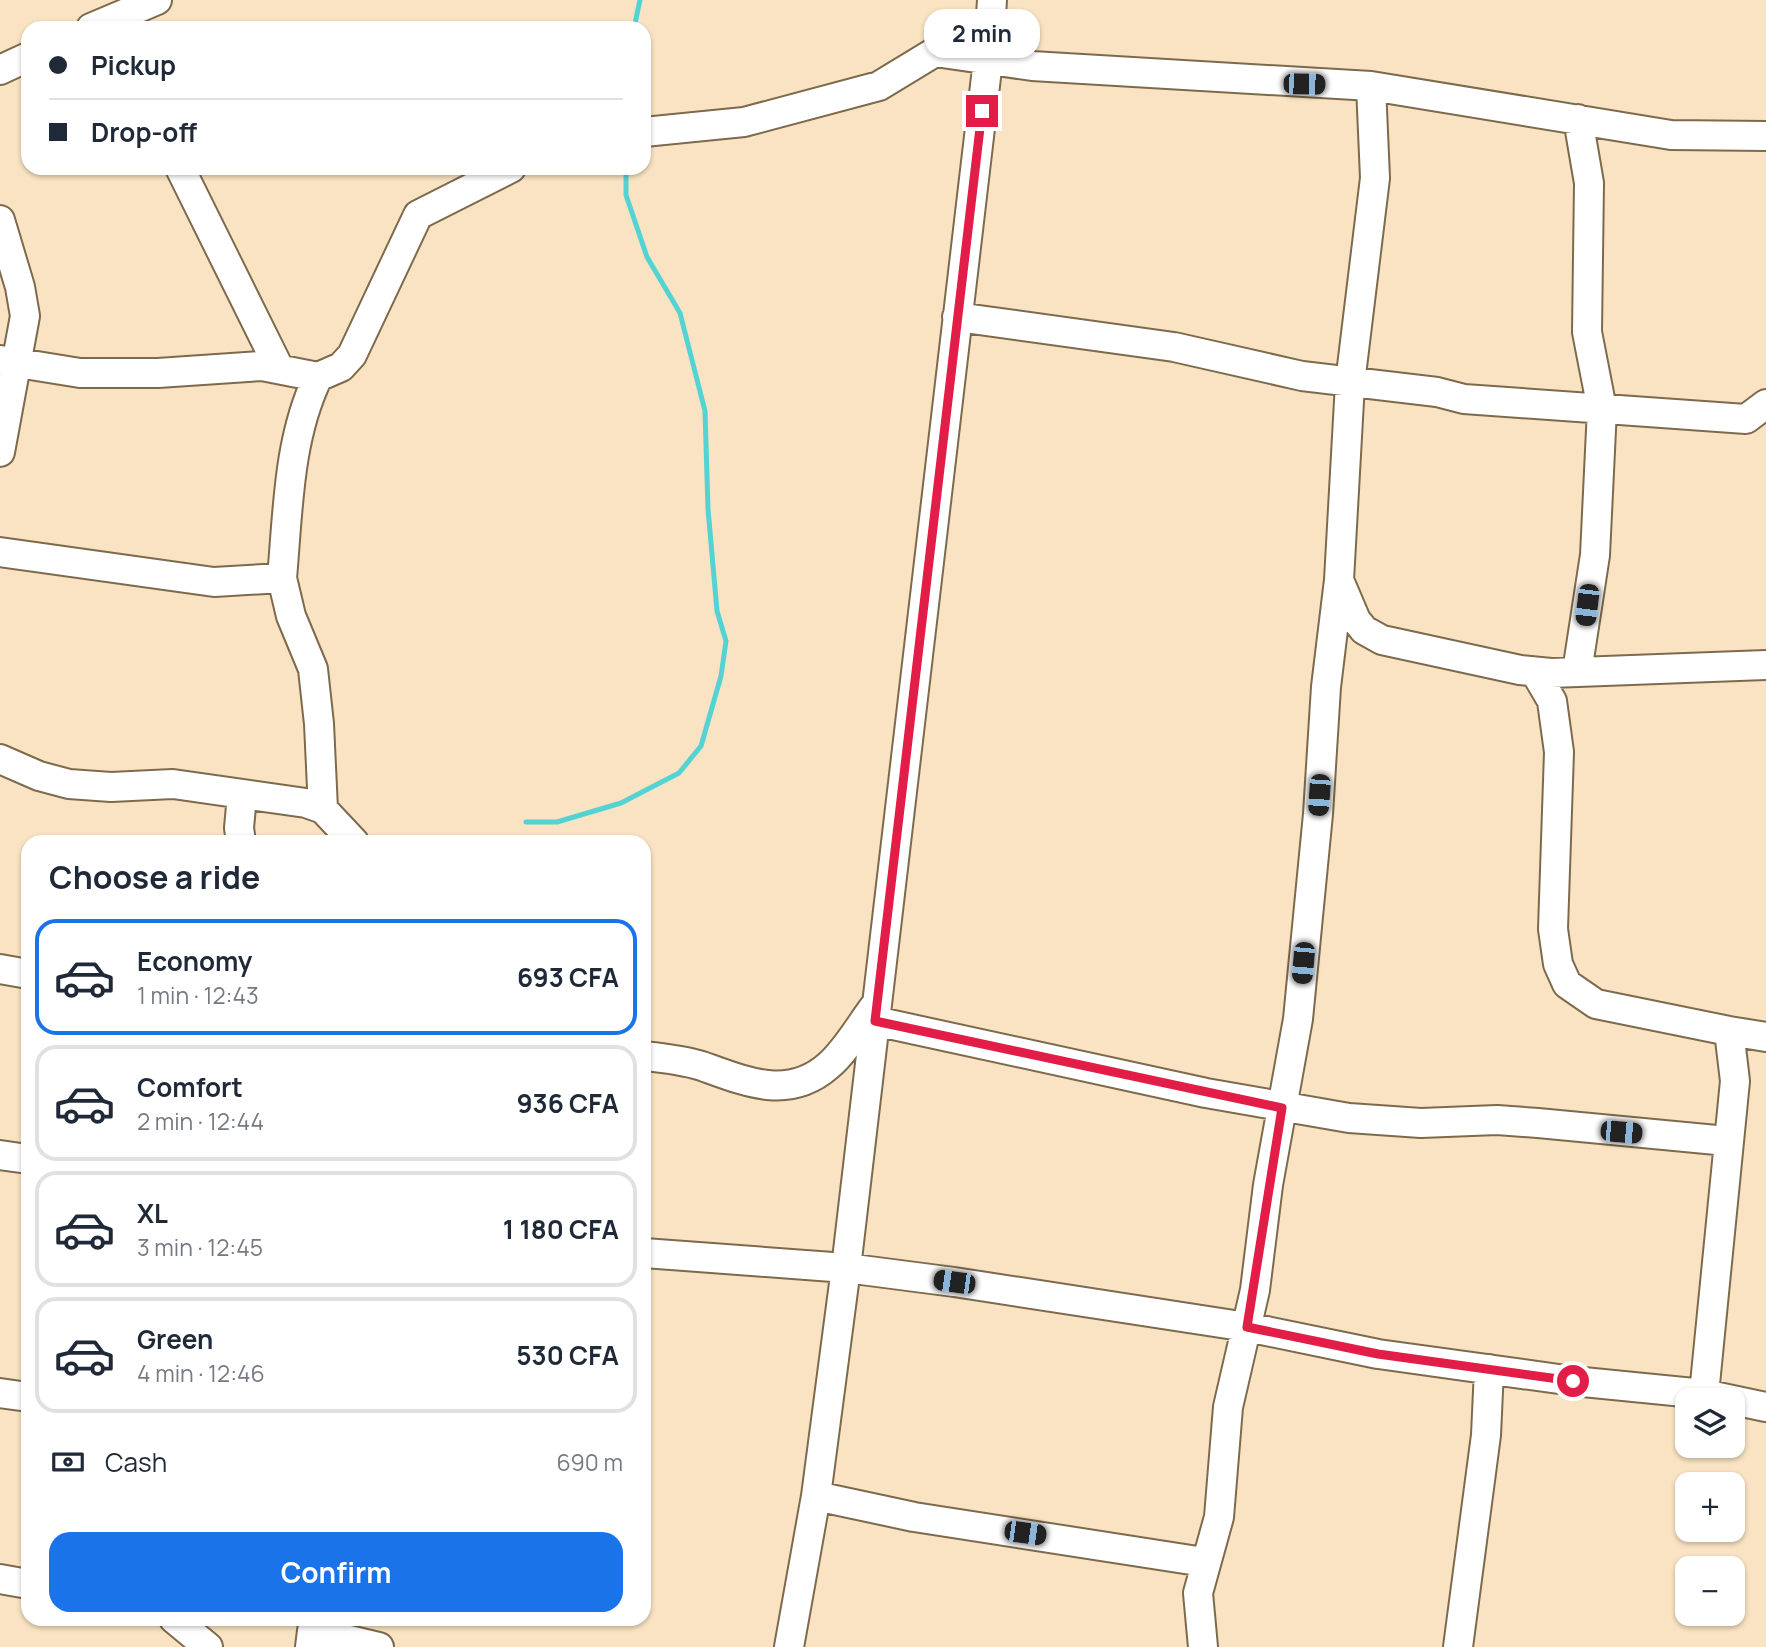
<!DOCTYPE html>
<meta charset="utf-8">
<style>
body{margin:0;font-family:Manrope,sans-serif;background:#f6f6f7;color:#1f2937;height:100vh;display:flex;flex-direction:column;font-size:26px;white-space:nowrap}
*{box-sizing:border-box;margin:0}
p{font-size:23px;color:#747a83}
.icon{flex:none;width:38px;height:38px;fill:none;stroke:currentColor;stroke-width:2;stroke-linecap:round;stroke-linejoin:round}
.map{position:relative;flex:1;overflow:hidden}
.drawer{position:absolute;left:21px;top:835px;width:630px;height:791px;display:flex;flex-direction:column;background:#fff;border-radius:21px;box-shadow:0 2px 5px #0004}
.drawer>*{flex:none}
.top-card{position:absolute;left:21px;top:21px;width:630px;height:154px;border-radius:21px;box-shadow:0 2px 5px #0004;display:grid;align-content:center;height:154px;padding:0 28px;background:#fff}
.fabs{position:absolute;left:1675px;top:1388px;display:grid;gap:14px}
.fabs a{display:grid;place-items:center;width:70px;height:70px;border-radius:14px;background:#fff;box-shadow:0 2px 5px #0004;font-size:35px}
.end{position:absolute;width:32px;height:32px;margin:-16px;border:9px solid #e11d48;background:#fff;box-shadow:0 0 0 4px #fff}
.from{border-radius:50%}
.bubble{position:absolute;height:49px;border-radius:21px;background:#fff;box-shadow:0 2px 5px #0004;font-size:23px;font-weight:700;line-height:49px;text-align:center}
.car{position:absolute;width:21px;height:42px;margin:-21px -10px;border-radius:9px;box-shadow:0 0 5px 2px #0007;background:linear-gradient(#222 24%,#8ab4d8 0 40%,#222 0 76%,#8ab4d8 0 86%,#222 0)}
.top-card b{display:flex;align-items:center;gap:24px;height:66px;font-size:26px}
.top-card b+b{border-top:2px solid #e0e1e3}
.top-card i{width:18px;height:18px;background:#1f2937}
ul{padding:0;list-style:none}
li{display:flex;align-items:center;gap:21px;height:116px;margin:0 14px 10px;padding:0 14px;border:4px solid #e0e1e3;border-radius:21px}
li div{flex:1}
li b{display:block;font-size:26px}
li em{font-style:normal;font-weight:700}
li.current{border-color:#1a73e8}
li>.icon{width:63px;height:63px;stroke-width:1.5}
h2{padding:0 28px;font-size:32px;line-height:84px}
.pay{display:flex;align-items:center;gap:18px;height:77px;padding:0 28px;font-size:26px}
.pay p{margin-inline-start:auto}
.button{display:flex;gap:14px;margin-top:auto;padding:14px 28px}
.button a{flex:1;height:80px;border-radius:21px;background:#1a73e8;color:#fff;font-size:28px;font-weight:700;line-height:80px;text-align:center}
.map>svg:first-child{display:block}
</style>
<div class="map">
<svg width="1766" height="1647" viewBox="0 0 1766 1647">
<rect width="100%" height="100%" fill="#f9e3c2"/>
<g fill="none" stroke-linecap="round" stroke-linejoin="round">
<path stroke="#54d3d5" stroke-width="5" d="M634,28l6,-28
M526,822h31l64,-19 58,-30 22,-27 20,-70 5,-35 -9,-30 -9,-102 -3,-98 -25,-98 -33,-56 -21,-62v-27"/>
<defs>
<path id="minor" d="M91,28l66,-28
M0,70l28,-13
M1371,86l4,92 -25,205 -11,197 17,40 8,10 18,10 138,30 31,3 215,-8
M644,132l100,-10 135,-36 56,-34 97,14 339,20 300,49 95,1
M180,168l99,200
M0,220l20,67 5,29 -25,136
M957,317l217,30 128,29 135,16 27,7 282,20 20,-15
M0,360l80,13h78l104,-7 56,11 23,-10 11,-12 66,-140 93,-47
M0,552l214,30 68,-4c6,-67 6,-139 36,-201
M282,578l9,38 22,53 6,55 4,85
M1535,672l17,29 7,51 -6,177 5,35 9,20 29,20 133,27 6,50 -31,313
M1577,672l18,-117 7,-146 -15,-77 2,-149 -11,-64
M0,759l39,17 30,8 42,3 62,-3 133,19 17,6 31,33
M241,842l-2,-14 3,-33
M0,969l28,5
M875,1021l331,72 143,25 72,5 76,-3 41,3 189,18
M1729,1031l37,6
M644,1056c19,2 39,4 58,10 42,15 86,35 126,0 19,-16 33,-43 49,-63
M0,1155l28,4
M644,1253l202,15 108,14 293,45 131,27 195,27 131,13 62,13
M0,1393l28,4
M816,1496l98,21 290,45
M0,1579l28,5
M174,1619l34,28
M310,1647l2,-16 67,16
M789,1647l27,-151 30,-228 142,-1208 4,-60
M1203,1647l-5,-54 21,-76 9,-110 27,-117 13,-105 30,-166 20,-205 8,-127 13,-107
M1458,1647l28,-212 3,-66"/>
</defs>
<use href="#minor" stroke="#7d6a4d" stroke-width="32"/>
<use href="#minor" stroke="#fff" stroke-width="28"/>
</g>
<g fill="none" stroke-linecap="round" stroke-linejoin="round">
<path stroke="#e11d48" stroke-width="9" d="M982,111l-107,910 407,87 -35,219 131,27 195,27"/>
</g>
</svg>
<div class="fabs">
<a><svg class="icon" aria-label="layers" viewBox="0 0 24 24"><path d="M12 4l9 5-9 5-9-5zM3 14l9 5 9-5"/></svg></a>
<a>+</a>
<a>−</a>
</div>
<i class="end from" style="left:1573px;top:1381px"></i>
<i class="end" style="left:982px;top:111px"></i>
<div class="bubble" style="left:924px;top:9px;width:116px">2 min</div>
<i class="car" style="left:1304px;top:84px;rotate:91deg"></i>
<i class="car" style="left:1587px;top:605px;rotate:187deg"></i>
<i class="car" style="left:1319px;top:795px;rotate:184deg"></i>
<i class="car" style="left:1303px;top:963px;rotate:185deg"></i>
<i class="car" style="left:1621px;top:1132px;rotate:95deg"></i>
<i class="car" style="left:954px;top:1282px;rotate:278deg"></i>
<i class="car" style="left:1025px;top:1533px;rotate:98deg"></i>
<div class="top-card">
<b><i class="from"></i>Pickup</b>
<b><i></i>Drop-off</b>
</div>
<section class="drawer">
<h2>Choose a ride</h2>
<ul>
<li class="current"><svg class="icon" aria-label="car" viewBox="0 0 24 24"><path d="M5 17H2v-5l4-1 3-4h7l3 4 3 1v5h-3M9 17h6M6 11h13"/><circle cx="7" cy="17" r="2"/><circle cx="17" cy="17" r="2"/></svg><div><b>Economy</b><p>1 min · 12:43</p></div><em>693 CFA</em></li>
<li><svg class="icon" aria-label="car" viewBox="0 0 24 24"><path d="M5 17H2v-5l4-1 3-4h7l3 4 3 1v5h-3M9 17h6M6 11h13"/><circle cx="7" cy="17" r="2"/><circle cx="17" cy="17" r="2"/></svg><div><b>Comfort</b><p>2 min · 12:44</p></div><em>936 CFA</em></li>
<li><svg class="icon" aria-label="car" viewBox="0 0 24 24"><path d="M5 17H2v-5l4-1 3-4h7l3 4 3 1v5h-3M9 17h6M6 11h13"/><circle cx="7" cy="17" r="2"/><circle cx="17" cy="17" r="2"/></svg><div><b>XL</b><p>3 min · 12:45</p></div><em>1 180 CFA</em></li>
<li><svg class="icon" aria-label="car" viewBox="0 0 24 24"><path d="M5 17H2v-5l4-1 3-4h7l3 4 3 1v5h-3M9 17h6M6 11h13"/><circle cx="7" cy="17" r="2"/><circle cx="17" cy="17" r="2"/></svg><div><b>Green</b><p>4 min · 12:46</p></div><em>530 CFA</em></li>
</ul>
<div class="pay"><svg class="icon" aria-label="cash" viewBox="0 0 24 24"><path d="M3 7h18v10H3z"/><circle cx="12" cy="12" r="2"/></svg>Cash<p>690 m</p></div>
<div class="button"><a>Confirm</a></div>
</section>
</div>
